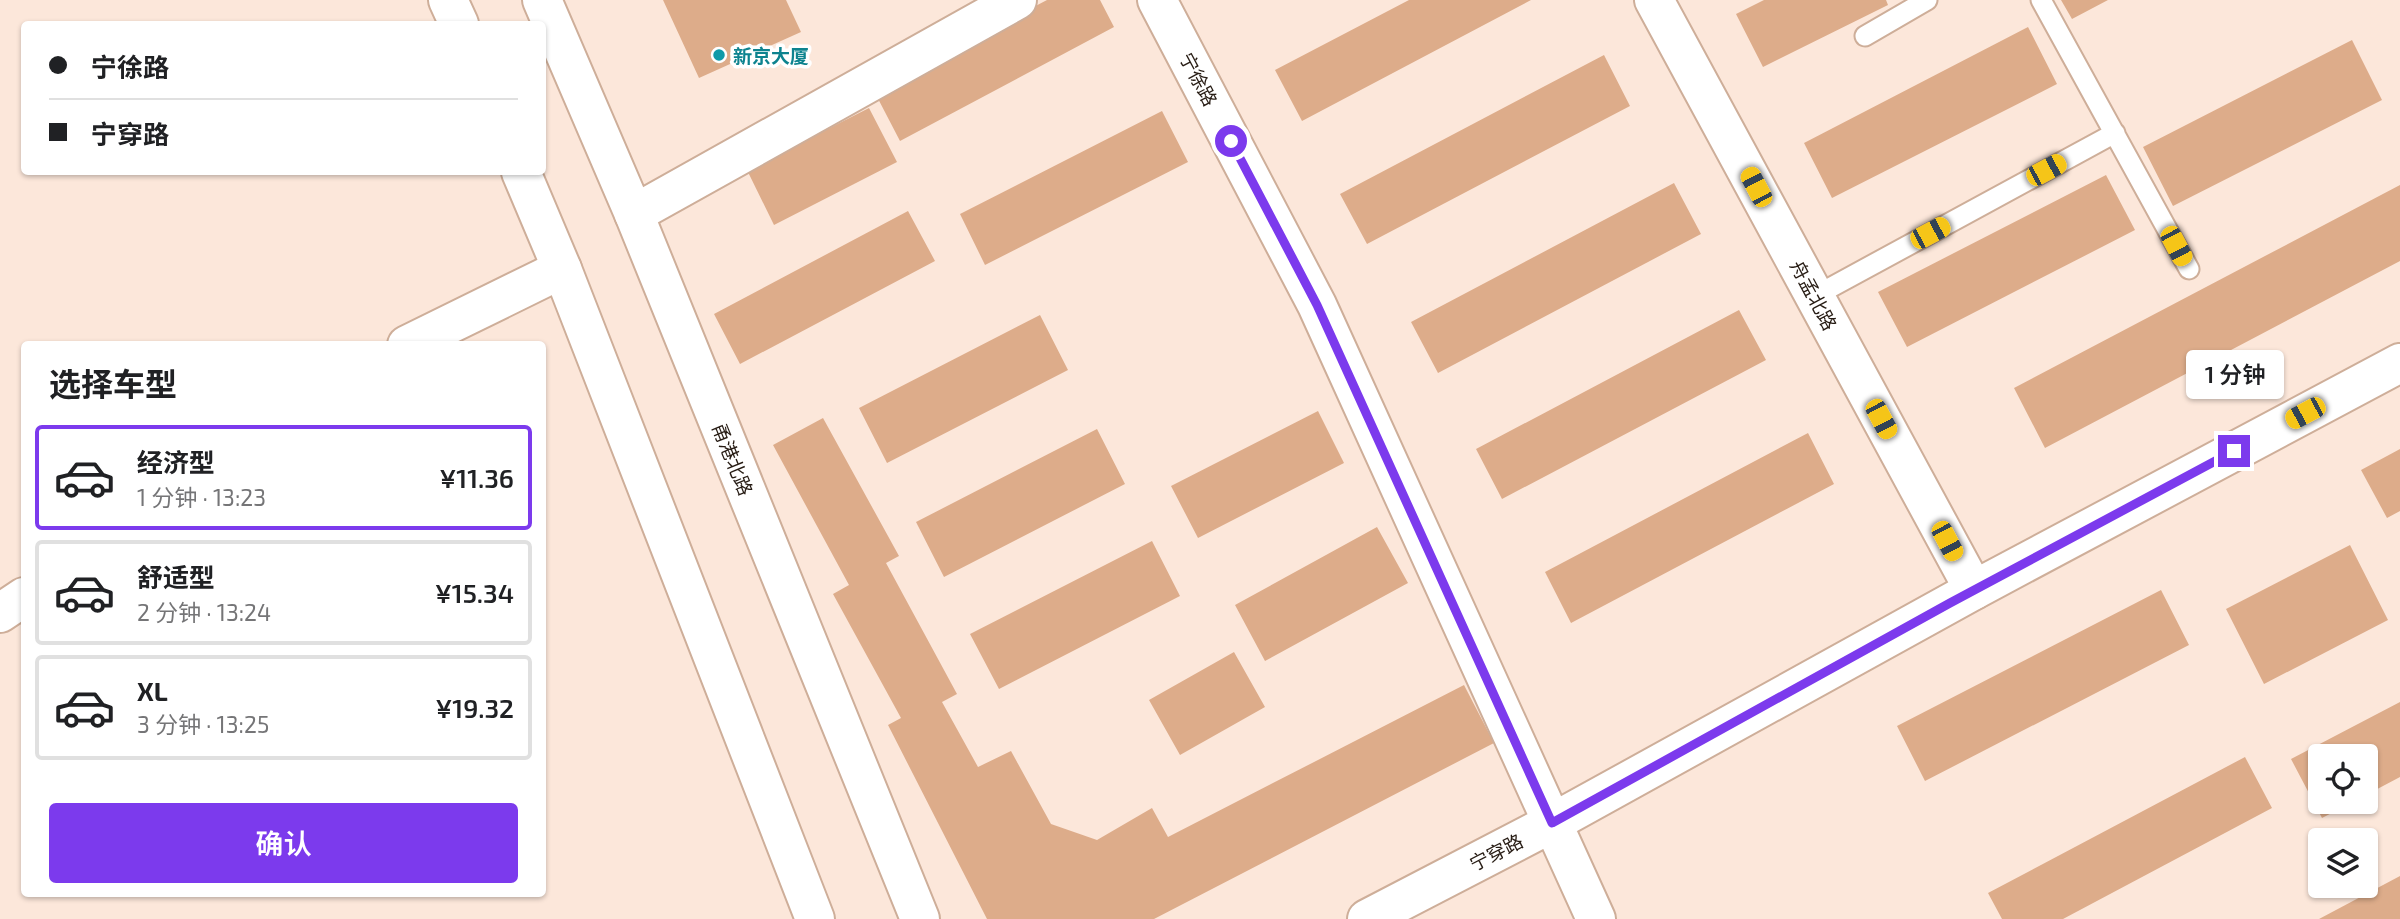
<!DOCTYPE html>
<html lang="zh">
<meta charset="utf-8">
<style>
body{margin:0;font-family:"Exo 2","Noto Sans SC",sans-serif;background:#f2f2f2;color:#202124;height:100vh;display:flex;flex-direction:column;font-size:26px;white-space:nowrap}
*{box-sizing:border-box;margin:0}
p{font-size:23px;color:#757577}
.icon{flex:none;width:38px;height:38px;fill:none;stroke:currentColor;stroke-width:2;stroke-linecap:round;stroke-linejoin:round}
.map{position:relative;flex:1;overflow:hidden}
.drawer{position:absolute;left:21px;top:341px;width:525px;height:556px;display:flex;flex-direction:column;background:#fff;border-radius:7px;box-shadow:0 2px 5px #0004}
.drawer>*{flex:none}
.top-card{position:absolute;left:21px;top:21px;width:525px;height:154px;border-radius:7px;box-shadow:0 2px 5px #0004;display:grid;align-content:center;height:154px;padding:0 28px;background:#fff}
.fabs{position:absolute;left:2308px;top:744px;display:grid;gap:14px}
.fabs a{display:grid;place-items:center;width:70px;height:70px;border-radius:7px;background:#fff;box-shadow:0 2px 5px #0004;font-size:35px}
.end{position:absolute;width:32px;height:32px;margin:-16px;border:9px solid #7c3aed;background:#fff;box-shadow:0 0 0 4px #fff}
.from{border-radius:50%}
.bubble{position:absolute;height:49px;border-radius:7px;background:#fff;box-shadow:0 2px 5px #0004;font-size:23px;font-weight:600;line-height:49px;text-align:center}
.car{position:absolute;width:21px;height:42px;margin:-21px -10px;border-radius:9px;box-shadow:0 0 5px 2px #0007;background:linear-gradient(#f5c518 24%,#345 0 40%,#f5c518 0 76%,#345 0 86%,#f5c518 0)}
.top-card b{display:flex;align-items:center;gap:24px;height:66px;font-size:26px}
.top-card b+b{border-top:2px solid #e0e0e0}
.top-card i{width:18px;height:18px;background:#202124}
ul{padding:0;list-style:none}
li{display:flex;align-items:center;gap:21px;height:105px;margin:0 14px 10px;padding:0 14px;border:4px solid #e0e0e0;border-radius:7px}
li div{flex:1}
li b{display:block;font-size:26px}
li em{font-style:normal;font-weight:600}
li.active{border-color:#7c3aed}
li>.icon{width:63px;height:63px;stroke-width:1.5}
h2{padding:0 28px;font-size:32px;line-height:84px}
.cta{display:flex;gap:14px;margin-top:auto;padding:14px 28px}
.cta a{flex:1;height:80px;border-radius:7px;background:#7c3aed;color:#fff;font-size:28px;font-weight:600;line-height:80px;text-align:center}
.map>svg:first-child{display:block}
</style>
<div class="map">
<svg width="2400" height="919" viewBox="0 0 2400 919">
<rect width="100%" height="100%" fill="#fce7da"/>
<path fill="#ddac8a" d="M663,0h123l15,32 -102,46z
M1047,0h53l14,27 -214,114 -26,-50z
M1409,0h122l-229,121 -27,-51z
M1764,0h122l2,5 -125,62 -27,-53z
M2061,0h47l-36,19z
M2028,27l29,57 -225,114 -28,-55z
M2352,40l30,60 -209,106 -30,-59z
M1604,55l26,51 -263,138 -27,-50z
M869,108l28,54 -123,63 -27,-55z
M1162,111l26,51 -203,103 -25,-51z
M2106,175l29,55 -228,117 -29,-55z
M1674,183l27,51 -263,139 -27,-51z
M2400,185v76l-355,187 -31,-60z
M908,211l27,50 -195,103 -26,-50z
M1739,310l27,50 -264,139 -26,-50z
M1040,315l28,55 -181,93 -28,-55z
M1318,411l26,52 -146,75 -27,-52z
M823,418l76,138 -13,7 71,131 -15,8 36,65 33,-16 40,73 46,16 55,-32 16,29 296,-152 30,58 -340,176h-167l-99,-194 13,-7 -68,-124 16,-9 -76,-140z
M1097,429l28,55 -181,93 -28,-55z
M1808,433l26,51 -263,139 -26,-51z
M2400,449v62l-13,7 -26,-48z
M1377,527l31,56 -143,78 -30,-56z
M1152,541l28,55 -181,93 -29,-55z
M2350,545l38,75 -124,64 -38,-75z
M2161,590l28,55 -264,136 -28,-55z
M1234,652l31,55 -85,48 -31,-55z
M2400,702v75l-34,18v-39h-46v46h33l-31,16 -31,-59z
M2245,757l27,51 -209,111h-61l-14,-26z
M2400,876v43h-81z"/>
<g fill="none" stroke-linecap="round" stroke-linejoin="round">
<defs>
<path id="lane" d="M2041,0l148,269
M1865,36l62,-36
M1815,296l300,-163"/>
<path id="street" d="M1654,0l320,590
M634,214l383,-214
M407,345l155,-76
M0,613l24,-16"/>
<path id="secondary" d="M448,0l11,24
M542,0l92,214 286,705
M1157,0l160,305 279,614
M521,172l41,97 253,650
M1367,919l185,-96 422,-233 426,-227"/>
</defs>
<use href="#lane" stroke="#ceae99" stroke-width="23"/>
<use href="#street" stroke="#ceae99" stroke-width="42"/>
<use href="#secondary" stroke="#ceae99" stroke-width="42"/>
<use href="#lane" stroke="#fff" stroke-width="19"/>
<use href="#street" stroke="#fff" stroke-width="38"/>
<use href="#secondary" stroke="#fff" stroke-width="38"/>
</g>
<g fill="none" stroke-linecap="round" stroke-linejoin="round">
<path stroke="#7c3aed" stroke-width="9" d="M1231,141l86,164 235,518 398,-220 284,-152"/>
</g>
<circle fill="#0f9aa8" stroke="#fff" stroke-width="2.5" cx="719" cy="55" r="7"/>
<g text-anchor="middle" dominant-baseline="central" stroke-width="7" stroke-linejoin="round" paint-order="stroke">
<g font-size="19" font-weight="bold" fill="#0d838f" stroke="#fff" text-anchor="start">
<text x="733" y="55">新京大厦</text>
</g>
<g font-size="19" fill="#261b13" stroke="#fff">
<text transform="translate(1199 79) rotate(62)">宁徐路</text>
<text transform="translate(1814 295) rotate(62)">舟孟北路</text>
<text transform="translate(733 459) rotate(68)">甬港北路</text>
<text transform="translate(1496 852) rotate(-27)">宁穿路</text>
</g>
</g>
</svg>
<div class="fabs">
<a><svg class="icon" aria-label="locate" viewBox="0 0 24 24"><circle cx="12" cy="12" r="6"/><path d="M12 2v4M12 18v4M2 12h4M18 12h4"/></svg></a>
<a><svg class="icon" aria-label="layers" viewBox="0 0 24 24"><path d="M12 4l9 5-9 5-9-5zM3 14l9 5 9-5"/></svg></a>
</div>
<i class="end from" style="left:1231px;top:141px"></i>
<i class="end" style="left:2234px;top:451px"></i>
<div class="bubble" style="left:2186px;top:350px;width:98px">1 分钟</div>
<i class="car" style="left:2046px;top:170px;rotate:62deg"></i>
<i class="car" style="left:1756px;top:187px;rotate:332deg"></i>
<i class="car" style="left:1930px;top:233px;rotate:62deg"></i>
<i class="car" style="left:2176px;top:246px;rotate:152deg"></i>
<i class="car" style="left:2305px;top:413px;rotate:242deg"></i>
<i class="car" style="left:1881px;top:419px;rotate:152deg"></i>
<i class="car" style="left:1947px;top:541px;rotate:152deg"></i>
<div class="top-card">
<b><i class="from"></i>宁徐路</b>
<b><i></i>宁穿路</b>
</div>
<section class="drawer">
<h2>选择车型</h2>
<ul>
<li class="active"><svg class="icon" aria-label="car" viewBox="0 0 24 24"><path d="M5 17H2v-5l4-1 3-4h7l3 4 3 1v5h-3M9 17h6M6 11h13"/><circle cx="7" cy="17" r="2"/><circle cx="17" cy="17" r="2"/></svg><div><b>经济型</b><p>1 分钟 · 13:23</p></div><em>¥11.36</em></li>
<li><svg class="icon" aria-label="car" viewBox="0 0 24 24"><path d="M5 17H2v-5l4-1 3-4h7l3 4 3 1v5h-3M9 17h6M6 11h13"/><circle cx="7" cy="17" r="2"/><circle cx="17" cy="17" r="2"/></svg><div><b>舒适型</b><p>2 分钟 · 13:24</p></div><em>¥15.34</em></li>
<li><svg class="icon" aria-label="car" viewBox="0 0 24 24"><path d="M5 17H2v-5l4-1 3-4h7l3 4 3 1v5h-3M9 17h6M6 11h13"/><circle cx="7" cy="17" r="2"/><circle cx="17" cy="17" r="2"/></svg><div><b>XL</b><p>3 分钟 · 13:25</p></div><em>¥19.32</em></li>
</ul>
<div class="cta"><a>确认</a></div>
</section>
</div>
